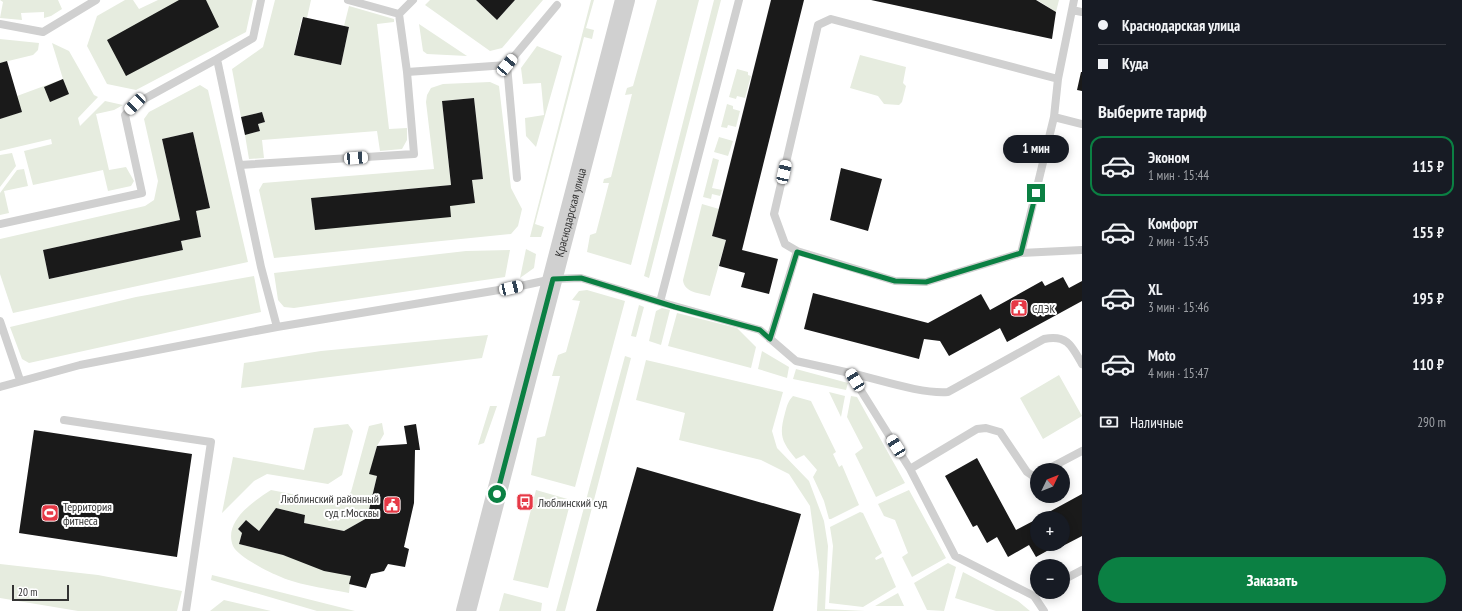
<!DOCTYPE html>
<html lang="ru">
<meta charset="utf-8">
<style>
body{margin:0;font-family:"PT Sans Narrow",sans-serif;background:#20242c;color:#f1f3f6;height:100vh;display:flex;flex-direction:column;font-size:15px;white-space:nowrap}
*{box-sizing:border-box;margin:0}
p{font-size:13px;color:#9ea1a6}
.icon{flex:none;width:22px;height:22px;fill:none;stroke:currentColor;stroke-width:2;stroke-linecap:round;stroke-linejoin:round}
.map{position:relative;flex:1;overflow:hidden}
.side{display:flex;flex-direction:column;background:#171b24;width:380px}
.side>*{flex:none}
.hud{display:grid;align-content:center;height:88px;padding:0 16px;background:#171b24}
.needle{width:26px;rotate:47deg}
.buttons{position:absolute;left:1030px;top:463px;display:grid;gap:8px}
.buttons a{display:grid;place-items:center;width:40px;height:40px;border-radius:50%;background:#171b24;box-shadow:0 2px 10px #0003;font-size:20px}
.scale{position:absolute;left:12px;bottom:10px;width:57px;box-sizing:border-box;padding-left:4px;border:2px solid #333;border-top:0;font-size:11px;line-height:14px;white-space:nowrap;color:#333;-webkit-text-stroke:3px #fff;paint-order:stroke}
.end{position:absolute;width:18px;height:18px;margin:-9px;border:5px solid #0b8043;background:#fff;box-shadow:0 0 0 2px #fff}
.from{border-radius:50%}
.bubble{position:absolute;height:28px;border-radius:14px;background:#171b24;box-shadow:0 2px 10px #0003;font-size:13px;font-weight:700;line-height:28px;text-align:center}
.car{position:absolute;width:12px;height:24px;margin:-12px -6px;border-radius:5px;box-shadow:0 0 3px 1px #0007;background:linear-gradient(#fff 24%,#345 0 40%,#fff 0 76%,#345 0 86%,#fff 0)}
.hud b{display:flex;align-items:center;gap:14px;height:38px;font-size:15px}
.hud b+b{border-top:1px solid #363941}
.hud i{width:10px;height:10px;background:#f1f3f6}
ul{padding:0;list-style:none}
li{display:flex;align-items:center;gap:12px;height:60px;margin:0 8px 6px;padding:0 8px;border:2px solid transparent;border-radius:12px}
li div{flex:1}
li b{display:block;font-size:15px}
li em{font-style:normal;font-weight:700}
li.on{border-color:#0b8043}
li>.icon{width:36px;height:36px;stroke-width:1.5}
h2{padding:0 16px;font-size:18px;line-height:48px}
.pay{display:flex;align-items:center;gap:10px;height:44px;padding:0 16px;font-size:15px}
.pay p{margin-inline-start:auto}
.action{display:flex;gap:8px;margin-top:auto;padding:8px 16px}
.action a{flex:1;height:46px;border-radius:24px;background:#0b8043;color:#fff;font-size:16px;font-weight:700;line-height:46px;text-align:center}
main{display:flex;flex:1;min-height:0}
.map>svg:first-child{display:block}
</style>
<main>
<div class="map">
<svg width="1082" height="611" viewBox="0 0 1082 611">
<rect width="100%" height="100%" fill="#fff"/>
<path fill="#e6ecdf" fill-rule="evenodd" d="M58,0l4,9 -11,7 -7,2v-6l-23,1 1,7 -22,-2 3,-16 -3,-2z
M125,0h8l6,9 19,-9h95l-7,32 -110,58 -29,-6 -20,-38 10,-30z
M275,0h36l-4,18 -5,-1 -8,38 47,10 8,-38 -5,-1 5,-20 45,13v3l-17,2 12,105 18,-1v12l-5,9 -22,2 -3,-20 -115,9 2,18 -15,1 -4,-24 15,-4 -2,-7 7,-2 -3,-10 -21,5 -9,-48 31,-22z
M430,0h46l21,20 18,-20h28l-41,48 -12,3 -65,-46z
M591,0h3l-8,28 8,2 -2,9 -8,-2 -49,187 9,3 -3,10h-11z
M657,0h42l-68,265 -44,-13 3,-17 6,-2 13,-50h-6l1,-4 7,-2 21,-83 -7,1 2,-7 6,-2z
M714,0h7l-72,278 -5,-2z
M1036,0h23l-3,12 -17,-11z
M419,24l48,32 -40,-2 -4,-3z
M0,39l39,4 -1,7 -5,5 -33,8z
M52,43l17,8 25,44 4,2 -20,21 2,8 25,-25 18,4 -9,5 -18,4 13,56 17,-3 8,14 -3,5 -23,5 -5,-21 -70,15 -9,-34 28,-7 -1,-5 -51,12v-32l21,-7 -4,-16 46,-17z
M537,46l25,10 -26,91 -10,-11 -1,-18 19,-3 -3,-32 -18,1 -2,-16z
M860,55l46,12 -3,16 3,3 -4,16 -3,3 -15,-1 -6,-8 -28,-8z
M737,69l11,3v3l3,1 -6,22 -8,-2 -1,3 -7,-2z
M490,82l9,4 12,102 11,21 -4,17 -7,8 -237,24 -15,-68 4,-7 171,-14 -8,-67 1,-7 4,-7 12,-4zM474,98l9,81 -11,1 -22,26 -135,23 -4,-31 140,-13 -9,-84z
M200,85l8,5 40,172 -235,51 -13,-39v-35l145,-33 9,-6 4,-19 -14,-62 5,-7zM193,132l17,76 -14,3 5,26 -20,4 2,9 -134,29 -6,-29 137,-30 -18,-81z
M727,104l6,2v3l7,2 -4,16 -8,-2 -1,3 -6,-1z
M719,137l14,4 -5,15 -14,-4z
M12,153l4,13 -16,21v-32z
M713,158l6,2 -7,28 10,2 -2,6 -8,-2 -1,5 -8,-2z
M24,169l4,17 -24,5 5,22 -9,2v-22l17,-23z
M702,204l17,5 -7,27 14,4 -16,56c-10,-3 -26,-3 -27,-16z
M526,249l10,5 -2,14 -14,10z
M510,250l-5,27 -211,31 -10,-1 -6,-7 -4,-27 192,-22z
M254,276l7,36 -232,51 -7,-4 -12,-32 126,-30z
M587,290l38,11 -50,186 -44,-12 6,-37 8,-2 15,-60h-8l6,-21 8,-3 14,-51 -8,-1 7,-9z
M639,305l5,2 -8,30 -5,-1z
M662,308l8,2 -9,35 -12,-4 7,-30z
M677,313l60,15 19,19 -5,21 -83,-22z
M488,335l-6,23 -241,30 3,-25 77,-12z
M762,351l27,16 -2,11 -29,-9z
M625,356l6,2 -66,253h-9z
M646,360l137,32 -11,39 5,17 32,33 15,40 4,25 -3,63 40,2h-48l2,-39 -9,-66 -21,-32 -28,-14 -82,-20 6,-27 -49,-13z
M796,369l52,14 -2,7 -53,-11z
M1059,375l23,41 -39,23 -23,-41z
M829,392l16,4 -4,21z
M793,396l18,5 25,51 -3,2 6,13 3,-2 17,40 -28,14h-2l-5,-18 -11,-24 4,-7 -13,-15 -8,4c-15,-18 -17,-24 -11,-46 2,-7 3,-12 8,-17z
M851,396l6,1 48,86 -29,14 -21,-43 8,-6 -16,-31z
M490,406h7l-13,37 -6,2z
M382,423l2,11 -7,12 -7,27 7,3 -10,42 -23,13 -40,-8 1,-8 -29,-7 -17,23 -13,-11 -8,9 4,4 -3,11 44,11 68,21 -2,17c-19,-4 -51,-8 -68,-16 -11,-4 -44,-21 -48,-31 -10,-25 21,-45 38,-56l67,13 13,-11 18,-66z
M348,424l5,7 -11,44 -14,9 -61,-10 -13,7 -32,32 11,-56 71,13 10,-42z
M536,490l35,10 -23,88 -35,-8z
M909,490l37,68 -34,19 -10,-20 6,-4 -13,-33 -11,-4 -6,-12z
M860,512l3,1 19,40 -7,5 1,2 7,-3 13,30 -33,20 -34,-4 4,-57 -3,-19z
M948,563l8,4 -12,44 -17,-1 -13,-27z
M0,564l98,11 84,16 -5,20h-99l-78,-13z
M963,572l55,29 12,10h-34l-41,-13z
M212,575l143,36h-38l-106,-31z
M504,593l38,10 -1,8h-42z
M898,593l6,13h-29z
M224,600l47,11h-61z"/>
<path fill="#1a1a1a" d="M179,0h27l13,27 -93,49 -19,-36z
M476,0h39l-18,20z
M771,0h33l-62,250 36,9 -9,35 -28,-7 4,-14 -26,-7 7,-26 -14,-4z
M871,0h165l20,12 -4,27z
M303,17l46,10 -8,38 -47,-10z
M7,61l15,51 -22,7v-56z
M1081,72h1v19l-5,-1z
M63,79l6,15 -19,8 -6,-15z
M474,98l9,81 -11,1 3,23 -25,3 1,11 -136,13 -4,-32 140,-13 -9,-84z
M262,112l3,10 -7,2 2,7 -15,4 -4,-18z
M193,132l17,76 -14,3 5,26 -20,4 2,9 -134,29 -6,-29 137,-30 -18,-81z
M841,168l41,11 -14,52 -38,-11z
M1063,277l6,11 13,-7v20l-75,41 -7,-14 -51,28 -9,-15 -16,-2 -5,20 -115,-30 9,-36 115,30 53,-29 9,16 52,-29 3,5z
M416,424l4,26h-5l-1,53 -10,44 5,2 -4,18 -17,-3 -4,7 -13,3 -5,14 -17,-4 2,-8 -27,-5 -41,-16 -44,-11 3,-11 -4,-4 8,-9 13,11 17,-23 29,7 -1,8 40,8 23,-13 10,-42 -8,-2 8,-28 30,-2 -3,-18z
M34,430l158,24 -15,103 -158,-24z
M977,458l39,72 21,-11v25h26v-26h-25l44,-24v42l-27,14 -1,-3 -18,10 -7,-12 -21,12 -11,-20 -10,6 -10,-18 -4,2 -28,-51z
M637,467l164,47 -28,97h-177z"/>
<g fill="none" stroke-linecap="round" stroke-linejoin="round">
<path stroke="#d0d0d0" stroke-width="8" d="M348,0l51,14 14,-14
M1072,10l10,2
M0,24l43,8 53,-32
M217,59l36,-21 8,-38
M507,65l10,113
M407,72l100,-7 50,-60
M1054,117l4,-38 16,-79
M1082,124l-28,-7 -33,136 61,-3
M240,165l174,-11 -7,-82 -8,-58
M0,224l142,-31 -17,-78 10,-11 82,-45 44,208 16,60
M797,251l-12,-7 -11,-30 44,-189 13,-6 227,60
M660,302l100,28 36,31 54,12 60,96 45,87 79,40 10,15
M0,321l20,59
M770,339l27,-88 98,30 31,1 95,-29
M850,373c28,6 70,21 98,19l96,-53c23,-5 28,7 38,25
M0,387l80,-22 197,-38 234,-39 42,-9 28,-1 79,24 79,-302
M64,420l147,22 -25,169
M910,469l67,-40 9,-1 14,4 27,40 6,4 4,-2
M1046,470l36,-19
M1063,580l19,-10"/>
<path stroke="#d0d0d0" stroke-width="20" id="s1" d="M466,611l159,-611"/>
</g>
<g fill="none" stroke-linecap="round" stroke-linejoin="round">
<path stroke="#0b8043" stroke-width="5" d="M497,494l56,-215 28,-1 94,29 85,23 10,9 27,-87 98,29 31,1 95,-29 15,-60"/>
</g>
<defs>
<symbol id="civic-square" viewBox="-11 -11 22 22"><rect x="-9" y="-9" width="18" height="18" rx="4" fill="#e63946" stroke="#fff"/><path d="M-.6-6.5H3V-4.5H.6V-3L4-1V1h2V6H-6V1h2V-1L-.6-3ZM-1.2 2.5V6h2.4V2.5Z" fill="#fff"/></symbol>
<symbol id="bus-square" viewBox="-11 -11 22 22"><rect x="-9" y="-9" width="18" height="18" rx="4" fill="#e63946" stroke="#fff"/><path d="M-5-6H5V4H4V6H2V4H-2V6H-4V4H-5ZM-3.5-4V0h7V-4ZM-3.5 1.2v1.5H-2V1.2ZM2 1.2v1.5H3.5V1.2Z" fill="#fff"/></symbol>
<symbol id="stadium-square" viewBox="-11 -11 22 22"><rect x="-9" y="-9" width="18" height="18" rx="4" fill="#e63946" stroke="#fff"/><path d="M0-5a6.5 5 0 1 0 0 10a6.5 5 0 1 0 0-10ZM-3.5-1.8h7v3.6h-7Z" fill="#fff"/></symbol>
</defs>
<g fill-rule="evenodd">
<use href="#civic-square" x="1009" y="298" width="20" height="20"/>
<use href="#bus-square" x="515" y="492" width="20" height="20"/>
<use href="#civic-square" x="382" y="495" width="20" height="20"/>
<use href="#stadium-square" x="40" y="503" width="20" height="20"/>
</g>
<g text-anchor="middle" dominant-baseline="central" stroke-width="4" stroke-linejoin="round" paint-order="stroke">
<g font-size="12" fill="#333" stroke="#fff">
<text stroke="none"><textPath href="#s1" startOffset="412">Краснодарская улица</textPath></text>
</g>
<g font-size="12" fill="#333" stroke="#fff" text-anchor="start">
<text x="1032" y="308">СДЭК</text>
<text x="379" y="498" text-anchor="end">Люблинский районный<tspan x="379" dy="14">суд г.Москвы</tspan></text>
<text x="538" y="502">Люблинский суд</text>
<text x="63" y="506">Территория<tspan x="63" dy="14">фитнеса</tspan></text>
</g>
</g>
</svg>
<div class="buttons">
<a><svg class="needle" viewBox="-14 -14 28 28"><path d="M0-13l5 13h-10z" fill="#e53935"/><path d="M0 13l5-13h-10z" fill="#9ea1a6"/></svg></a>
<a>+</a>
<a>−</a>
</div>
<div class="scale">20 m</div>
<i class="end from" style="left:497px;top:494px"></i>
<i class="end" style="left:1036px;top:193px"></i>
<div class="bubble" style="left:1003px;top:135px;width:66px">1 мин</div>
<i class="car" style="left:507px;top:65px;rotate:40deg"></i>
<i class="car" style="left:135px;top:104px;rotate:225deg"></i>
<i class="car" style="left:356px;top:158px;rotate:86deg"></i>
<i class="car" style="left:784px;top:172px;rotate:13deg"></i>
<i class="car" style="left:511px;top:288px;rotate:77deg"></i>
<i class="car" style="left:855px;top:380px;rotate:328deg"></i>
<i class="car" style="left:896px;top:446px;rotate:328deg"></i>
</div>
<section class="side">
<div class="hud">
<b><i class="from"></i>Краснодарская улица</b>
<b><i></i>Куда</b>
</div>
<h2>Выберите тариф</h2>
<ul>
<li class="on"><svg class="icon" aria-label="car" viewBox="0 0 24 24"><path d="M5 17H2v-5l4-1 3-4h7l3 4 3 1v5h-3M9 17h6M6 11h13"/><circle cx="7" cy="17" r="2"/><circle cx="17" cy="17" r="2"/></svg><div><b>Эконом</b><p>1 мин · 15:44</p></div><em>115 ₽</em></li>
<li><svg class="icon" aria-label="car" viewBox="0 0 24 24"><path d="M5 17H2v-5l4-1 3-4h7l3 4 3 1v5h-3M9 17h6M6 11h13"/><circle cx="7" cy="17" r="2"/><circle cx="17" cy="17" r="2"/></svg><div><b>Комфорт</b><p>2 мин · 15:45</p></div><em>155 ₽</em></li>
<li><svg class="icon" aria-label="car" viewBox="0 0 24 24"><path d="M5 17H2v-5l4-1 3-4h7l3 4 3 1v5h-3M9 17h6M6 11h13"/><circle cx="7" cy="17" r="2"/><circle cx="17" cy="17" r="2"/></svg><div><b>XL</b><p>3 мин · 15:46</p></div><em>195 ₽</em></li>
<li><svg class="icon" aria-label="car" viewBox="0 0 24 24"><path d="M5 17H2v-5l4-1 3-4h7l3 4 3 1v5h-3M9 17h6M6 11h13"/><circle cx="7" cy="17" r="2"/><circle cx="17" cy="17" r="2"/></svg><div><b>Moto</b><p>4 мин · 15:47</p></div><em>110 ₽</em></li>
</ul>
<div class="pay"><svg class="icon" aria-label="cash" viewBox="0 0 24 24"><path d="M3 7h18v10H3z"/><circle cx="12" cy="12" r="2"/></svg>Наличные<p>290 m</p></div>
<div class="action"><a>Заказать</a></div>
</section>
</main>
